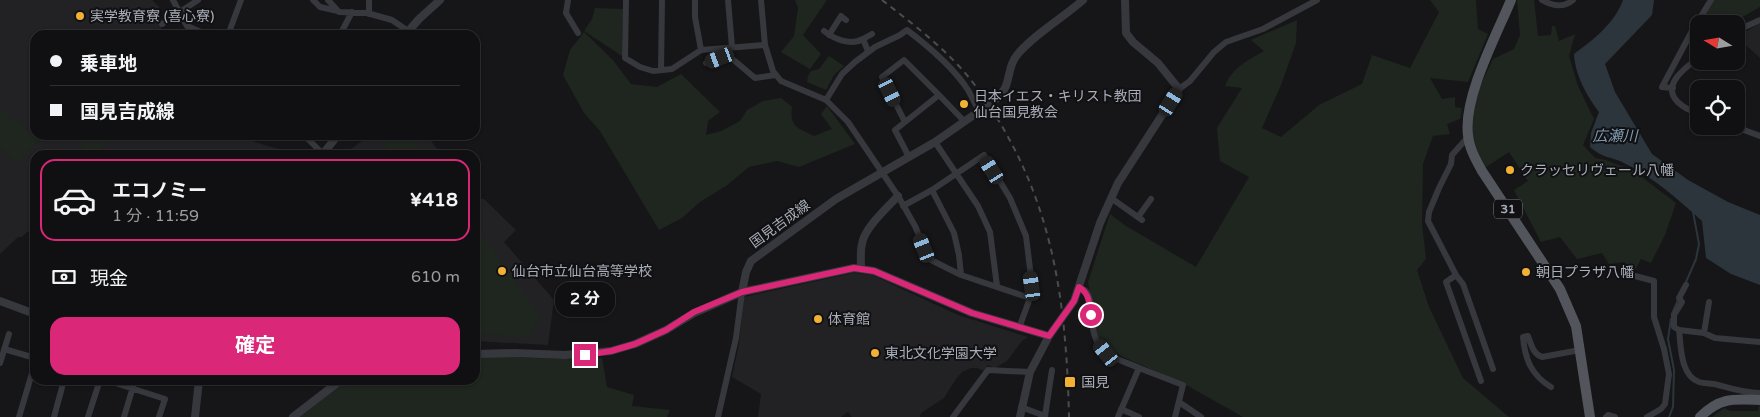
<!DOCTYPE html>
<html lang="ja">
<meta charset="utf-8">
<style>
body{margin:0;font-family:"Varela Round","Noto Sans JP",sans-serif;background:#1e1e20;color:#f1f3f6;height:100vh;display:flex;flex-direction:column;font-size:19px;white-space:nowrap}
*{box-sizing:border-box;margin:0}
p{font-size:16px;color:#9c9d9f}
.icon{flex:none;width:28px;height:28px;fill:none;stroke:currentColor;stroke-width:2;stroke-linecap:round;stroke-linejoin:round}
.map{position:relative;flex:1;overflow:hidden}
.drawer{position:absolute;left:30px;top:150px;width:450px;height:235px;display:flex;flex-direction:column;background:#101012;border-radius:15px;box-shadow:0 1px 4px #0004,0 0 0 1px #303032}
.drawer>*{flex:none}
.top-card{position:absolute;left:30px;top:30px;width:450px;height:110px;border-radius:15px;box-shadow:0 1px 4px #0004,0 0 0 1px #303032;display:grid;align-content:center;height:110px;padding:0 20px;background:#101012}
.needle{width:32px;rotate:281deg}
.buttons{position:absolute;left:1690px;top:15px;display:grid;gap:10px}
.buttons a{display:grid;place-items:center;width:55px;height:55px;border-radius:10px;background:#101012;box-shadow:0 1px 4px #0004,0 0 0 1px #303032;font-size:25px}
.end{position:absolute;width:22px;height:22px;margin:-11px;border:6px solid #db2777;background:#fff;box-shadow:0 0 0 2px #fff}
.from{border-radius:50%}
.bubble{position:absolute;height:35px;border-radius:15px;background:#101012;box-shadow:0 1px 4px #0004,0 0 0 1px #303032;font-size:16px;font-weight:700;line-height:35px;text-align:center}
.car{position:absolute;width:15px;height:30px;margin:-15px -8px;border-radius:6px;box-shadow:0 0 4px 1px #0007;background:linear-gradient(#222 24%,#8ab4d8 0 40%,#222 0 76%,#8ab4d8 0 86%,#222 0)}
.top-card b{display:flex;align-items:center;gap:18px;height:48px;font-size:19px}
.top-card b+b{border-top:1px solid #303032}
.top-card i{width:12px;height:12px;background:#f1f3f6}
ul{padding:9px 0 0;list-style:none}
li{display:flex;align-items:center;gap:15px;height:82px;margin:0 10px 8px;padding:0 10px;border:2px solid transparent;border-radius:15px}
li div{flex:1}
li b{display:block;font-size:19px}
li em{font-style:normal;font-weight:700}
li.on{border-color:#db2777}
li>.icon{width:45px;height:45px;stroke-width:1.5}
.pay{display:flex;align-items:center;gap:12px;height:55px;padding:0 20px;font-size:19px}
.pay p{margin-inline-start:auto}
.cta{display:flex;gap:10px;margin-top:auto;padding:10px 20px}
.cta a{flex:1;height:58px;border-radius:15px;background:#db2777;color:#fff;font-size:20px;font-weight:700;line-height:58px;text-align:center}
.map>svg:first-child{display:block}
</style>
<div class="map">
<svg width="1760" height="417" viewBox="0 0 1760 417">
<rect width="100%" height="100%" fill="#161618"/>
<path fill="#222225" d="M0,0h152l7,7 3,28h-127v100h212l8,7 23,7 6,6h-249v75l-8,2 -5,5h-4l-18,17z
M1760,23v35l-23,-21z
M371,135h56l14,20h-99z
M475,198l9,1 32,31 -12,12 50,58 -6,45 -73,-4z
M853,273l19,2 86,40 70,22 -6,4 -15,20 -12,7 -7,-3 -4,6 -7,-3h-6l-9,4 -6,7 -12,19 -23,15 -1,4h-68l-4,-5 -7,5h-83l3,-23 -29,-17 7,-33 5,-47z"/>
<path fill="#1e261f" d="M795,0h32l-24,35 18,19 -11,15 -29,-17 13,-16 4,-28z
M1430,0h46l2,29 10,5 -20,48 -38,-4 12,21 13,-2v10l7,1 -2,11 -13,5 3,10 -17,2 -10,28 -1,59 4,36 -9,11 12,37 34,71 46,39h-266l-55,-31 -80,-36 -9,-11 -4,-12 -2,-22 -5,-23 22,-68 16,12 70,41 53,-90 -29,-16 -3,-33 25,-40 -17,-2c7,-18 23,-26 39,-35l-13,-11 46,-20 -1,23 -15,42 -19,43 19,9 38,-32 43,-21 10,-29 38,13 29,-56z
M1517,0h17l4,36 13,-1 1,-9h3l4,15 16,-7 -6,22 9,30 16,33 -11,26 12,13 11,2 28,11 42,32 -11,32 -14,28 -10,-4 -6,11 -11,-8 -15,2 -7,-11 -25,6 -17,-22 -19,5 -27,-52 14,-9 -19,-29 -23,15c-27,-41 -12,-68 7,-108l21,-10 6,-14z
M1714,0h46v7l-30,17h-31z
M595,8l28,1 -1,47 -38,-25 8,-12z
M584,32l29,28 18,24 26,3 24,-13 39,38 -12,9 -2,14 15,-4 19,-10 7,-11 16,-9 18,-3 11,9c-3,20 6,21 22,29l18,-7 -11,-15 6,-8 28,38 -56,23 -22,-6 -28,6 -23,19 -26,16 -18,16 -23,12 -59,-99 -16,-18 -21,-38 7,-25z
M829,56l15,10 -10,9 -8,15 -19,-8 1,-6 3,-5 8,-2z
M0,108l38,32 -21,23 -17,-15z
M91,135h21l-16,20h-21z
M388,135h23l14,20h-32l-10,-16z
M475,225l65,91 -11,20 -54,-2z
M485,356l77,3 40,-1 5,29 27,8 -2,11 38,4 -3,7h-368l47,-37h129v-23z
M1759,406h1v11h-48l12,-9 6,3h28z"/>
<path fill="#2c353c" d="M1623,0h31l-2,15 -47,49 10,28 37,62 36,26 40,22 32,13v70l-29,-11 -25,-16 -4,-37c-24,-22 -49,-44 -78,-58 -14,-7 -20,-4 -34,-16l1,-14 8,-21c-12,-16 -24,-37 -25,-58 19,-14 41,-31 49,-54z"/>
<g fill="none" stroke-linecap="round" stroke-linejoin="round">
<path stroke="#2c353c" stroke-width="2" d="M1686,282l10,-23 3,-15 -6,-32
M1672,314l6,-14
M1669,417l4,-10 1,-37 -6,-31 3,-20"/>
<path stroke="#37383d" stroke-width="6" d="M173,0l14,26 21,9
M313,0l7,7 18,4
M328,0l11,12 28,1 25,7 16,11
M568,0l-2,13 12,20
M626,0l-1,58 15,9 13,4 19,-2 29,-19 64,-5
M695,0v17l6,33
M728,0l4,47
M761,0l4,45 8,26 8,10 45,19 22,22 50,74 17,30 14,33 32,16 69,23
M1542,0c10,6 22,8 31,0
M369,14v-14
M162,24l36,-24
M342,31l10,-19
M824,31c10,8 26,15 39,8l5,12
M1736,31l24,-11
M228,35l13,-35
M829,35l12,-19 5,4
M863,39l9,-5
M1699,57c-8,7 -19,14 -24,23 -11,18 10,29 24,34
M706,63l14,-5 9,-2 26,22 21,-3
M661,70l1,-70
M1673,88l-11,-1 30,-56 19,-31
M1179,89l11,-8 24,-29 12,-10 37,-13 54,-29
M826,100l16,-26 13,-12 20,-15 25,-12 7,-5c21,16 47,38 61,60 4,7 7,14 11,21
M905,122l-23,-45 22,-17 35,35
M1733,126l27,10
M304,135l19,19
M1468,137l-16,18 -1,9 -12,24 -10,24 -1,9 28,54 7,9 30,85
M935,142l43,64 12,26 7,54
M909,157l-14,-27 44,-35 25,26
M932,190l22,43 5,22 2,20
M1111,198l31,22
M903,206l29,-16 52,-35 26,43 16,38 6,49 -2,13 -11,30
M1138,217l13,-18
M1456,275l-10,7 35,99
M1635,276l19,5v36l10,32 5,25 -4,30 -4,5 -14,8
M1686,285l-7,13 3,4 -8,13v12l5,3c2,16 1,45 20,52 6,2 13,1 19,3 14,4 27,8 42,8
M1079,287c2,2 5,2 7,4 11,14 -2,45 21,62 8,7 22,10 32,15l-21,49
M1679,330l25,3 11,5 45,4
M1704,333l5,-31
M4,349l31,9
M0,363l9,-29
M1139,368l44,17 -8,32
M106,380l59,19 -6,18
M1551,387c-20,-12 -26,-28 -28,-50l5,-1c3,8 5,18 14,21l38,-7
M1179,402l22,15
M1021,407l24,9 7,-46
M1121,409l18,8
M19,417l16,-54
M54,417l10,-37
M88,417l12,-37
M124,417l11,-37
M718,417l18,-79 6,-46
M953,417l35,-47 42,2
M1606,417l2,-2 7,2"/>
<path stroke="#37383d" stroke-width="8" d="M405,35l14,-16 21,-19
M996,99c17,-14 9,-29 21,-44 15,-19 47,-38 66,-55
M322,155l16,-20
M861,268c0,-8 -1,-17 1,-24 2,-16 26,-37 36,-48
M742,292l4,-20 5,-11 85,-62 99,-57 53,-37
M0,301l35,13
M475,354l40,-1 50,2 46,-4 24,-7 31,-14 28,-17 48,-21 112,-24 20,3 98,42 77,23
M195,417l4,-37
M293,417l48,-37
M1020,417l10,-45 19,-36 25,-35 26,-78 18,-40 61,-94 -21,-26 -25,-21 -7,-9 -1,-33"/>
<path stroke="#53555c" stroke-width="10" d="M1511,0c-15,36 -48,98 -43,135 1,13 8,25 14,36l78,118 16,37 14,91
M1700,417c20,-20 33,-18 60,-17"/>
<path stroke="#4a4c52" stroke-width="2" stroke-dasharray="6 5" stroke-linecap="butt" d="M882,0c32,25 67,51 92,84 77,104 92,207 95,333"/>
</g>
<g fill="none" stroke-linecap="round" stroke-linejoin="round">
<path stroke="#db2777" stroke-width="6" d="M585,355l26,-4 24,-7 31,-14 28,-18 48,-20 112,-24 20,3 98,42 77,23 25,-35 5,-14c11,7 10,17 12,28"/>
</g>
<g fill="#f2b134" stroke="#111113" stroke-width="2">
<circle cx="80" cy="16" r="5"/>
<circle cx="964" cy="104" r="5"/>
<circle cx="1510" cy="170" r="5"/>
<circle cx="502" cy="271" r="5"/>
<circle cx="1526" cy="272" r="5"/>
<circle cx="818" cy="319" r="5"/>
<circle cx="875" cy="353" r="5"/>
<rect x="1064" y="376" width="12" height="12" rx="2.5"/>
</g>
<g text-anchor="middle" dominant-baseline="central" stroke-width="4" stroke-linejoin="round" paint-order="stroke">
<rect fill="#111113" stroke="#7b7e86" stroke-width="1" x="1494" y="199.5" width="28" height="19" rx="4"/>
<g font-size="12" font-weight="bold" fill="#a8adb8">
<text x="1508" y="209">31</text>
</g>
<g font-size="14" fill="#a8adb8" stroke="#111113" text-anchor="start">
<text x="90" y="16">実学教育寮 (喜心寮)</text>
<text x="974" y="96">日本イエス・キリスト教団<tspan x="974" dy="16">仙台国見教会</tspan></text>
<text x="1520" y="170">クラッセリヴェール八幡</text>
<text x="512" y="271">仙台市立仙台高等学校</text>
<text x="1536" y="272">朝日プラザ八幡</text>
<text x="828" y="319">体育館</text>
<text x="885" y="353">東北文化学園大学</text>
<text x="1081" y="382">国見</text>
</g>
<g font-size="14" fill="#a8adb8" stroke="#111113">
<text transform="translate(780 224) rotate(-36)">国見吉成線</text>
</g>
<g font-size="15" font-style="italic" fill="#7f9bb3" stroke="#111113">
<text x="1615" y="136">広瀬川</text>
</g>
</g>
</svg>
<div class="buttons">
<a><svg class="needle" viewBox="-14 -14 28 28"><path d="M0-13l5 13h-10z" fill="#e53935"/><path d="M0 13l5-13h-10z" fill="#9c9d9f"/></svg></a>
<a><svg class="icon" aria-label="locate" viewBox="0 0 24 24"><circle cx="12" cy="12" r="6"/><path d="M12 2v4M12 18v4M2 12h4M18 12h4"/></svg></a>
</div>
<i class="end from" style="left:1091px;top:315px"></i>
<i class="end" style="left:585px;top:355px"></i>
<div class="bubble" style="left:555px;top:282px;width:60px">2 分</div>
<i class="car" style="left:720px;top:58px;rotate:249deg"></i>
<i class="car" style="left:890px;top:92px;rotate:154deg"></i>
<i class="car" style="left:1171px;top:102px;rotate:32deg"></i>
<i class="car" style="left:992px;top:170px;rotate:328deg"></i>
<i class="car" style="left:924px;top:248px;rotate:338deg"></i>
<i class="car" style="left:1032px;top:286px;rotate:352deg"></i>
<i class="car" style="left:1106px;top:353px;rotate:321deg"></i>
<div class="top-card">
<b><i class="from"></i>乗車地</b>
<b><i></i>国見吉成線</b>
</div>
<section class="drawer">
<ul>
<li class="on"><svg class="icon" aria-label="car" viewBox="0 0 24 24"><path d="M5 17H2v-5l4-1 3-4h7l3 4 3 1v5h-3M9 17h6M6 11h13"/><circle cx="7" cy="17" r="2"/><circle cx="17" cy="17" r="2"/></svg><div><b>エコノミー</b><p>1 分 · 11:59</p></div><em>¥418</em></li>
</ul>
<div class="pay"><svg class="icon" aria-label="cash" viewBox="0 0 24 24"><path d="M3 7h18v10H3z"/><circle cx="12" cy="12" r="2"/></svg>現金<p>610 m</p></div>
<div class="cta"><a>確定</a></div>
</section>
</div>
